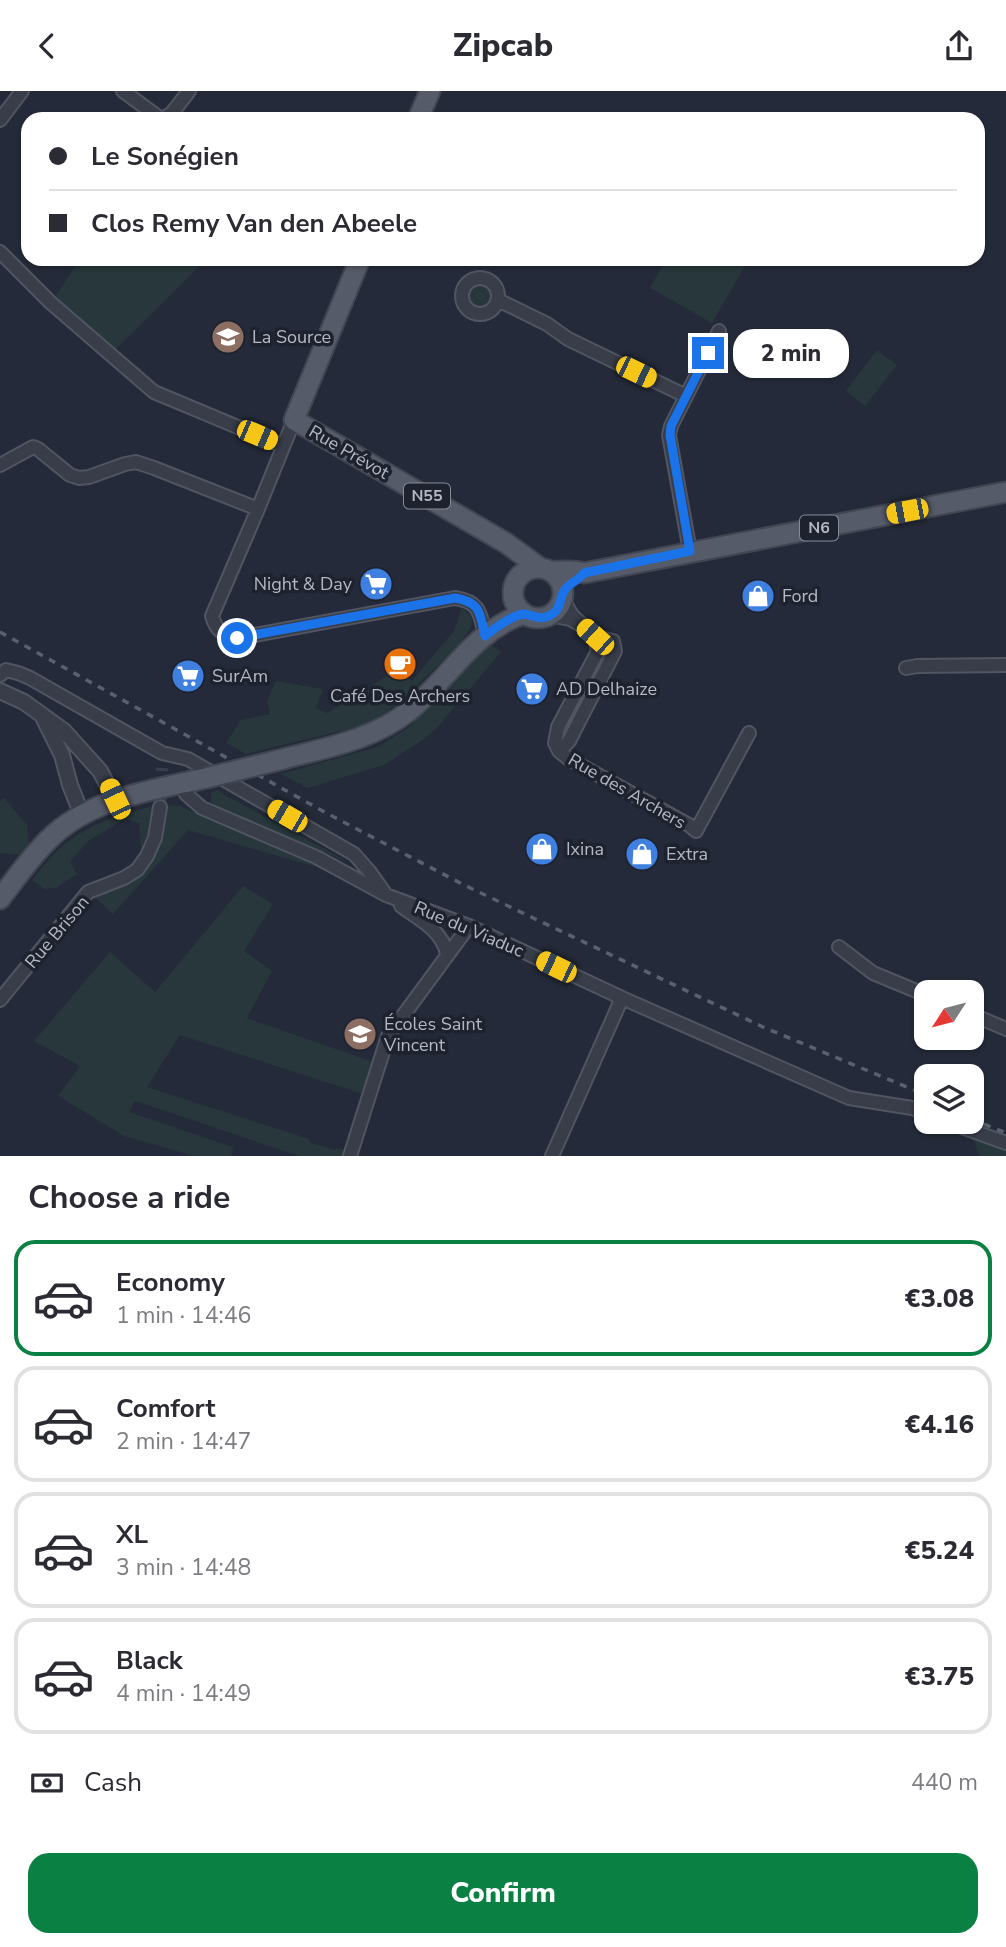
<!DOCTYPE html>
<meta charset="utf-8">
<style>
body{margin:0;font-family:"Nunito Sans",sans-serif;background:#f2f2f3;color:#2b2b33;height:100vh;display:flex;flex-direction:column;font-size:26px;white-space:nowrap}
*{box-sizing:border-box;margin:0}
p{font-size:23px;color:#7c7c81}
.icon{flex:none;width:38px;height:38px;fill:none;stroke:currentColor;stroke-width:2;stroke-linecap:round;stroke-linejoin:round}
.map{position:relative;height:1065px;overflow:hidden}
.side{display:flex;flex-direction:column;background:#fff;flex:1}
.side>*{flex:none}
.guide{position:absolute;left:21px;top:21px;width:964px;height:154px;border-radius:21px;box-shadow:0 2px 5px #0004;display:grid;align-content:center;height:154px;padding:0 28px;background:#fff}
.needle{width:46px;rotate:234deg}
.tools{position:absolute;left:914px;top:889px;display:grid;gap:14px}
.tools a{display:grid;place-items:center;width:70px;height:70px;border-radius:14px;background:#fff;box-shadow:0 2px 5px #0004;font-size:35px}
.end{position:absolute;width:32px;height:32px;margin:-16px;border:9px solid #1a73e8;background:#fff;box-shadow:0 0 0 4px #fff}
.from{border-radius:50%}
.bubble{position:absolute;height:49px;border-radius:21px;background:#fff;box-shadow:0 2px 5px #0004;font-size:23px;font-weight:800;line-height:49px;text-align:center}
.car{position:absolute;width:21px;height:42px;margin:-21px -10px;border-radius:9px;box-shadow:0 0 5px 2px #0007;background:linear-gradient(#f5c518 24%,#345 0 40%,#f5c518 0 76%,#345 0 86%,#f5c518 0)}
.guide b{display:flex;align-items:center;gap:24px;height:66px;font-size:26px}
.guide b+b{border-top:2px solid #e1e1e2}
.guide i{width:18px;height:18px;background:#2b2b33}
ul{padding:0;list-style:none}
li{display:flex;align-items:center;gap:21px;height:116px;margin:0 14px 10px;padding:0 14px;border:4px solid #e1e1e2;border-radius:21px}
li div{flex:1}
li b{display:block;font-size:26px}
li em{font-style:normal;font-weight:800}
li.current{border-color:#0b8043}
li>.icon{width:63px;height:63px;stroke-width:1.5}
h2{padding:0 28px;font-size:32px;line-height:84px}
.pay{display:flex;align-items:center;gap:18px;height:77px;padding:0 28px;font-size:26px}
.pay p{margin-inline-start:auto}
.button{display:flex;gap:14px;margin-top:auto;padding:14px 28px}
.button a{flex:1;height:80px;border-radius:21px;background:#0b8043;color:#fff;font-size:28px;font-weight:800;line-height:80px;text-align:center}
header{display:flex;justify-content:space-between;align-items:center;height:91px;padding:0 28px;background:#fff;font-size:32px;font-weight:800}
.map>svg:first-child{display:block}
</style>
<header><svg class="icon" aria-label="back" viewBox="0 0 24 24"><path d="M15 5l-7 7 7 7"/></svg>Zipcab<svg class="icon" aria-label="share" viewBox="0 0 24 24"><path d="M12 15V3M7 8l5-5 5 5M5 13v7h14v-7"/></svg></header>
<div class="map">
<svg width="1006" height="1065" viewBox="0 0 1006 1065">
<rect width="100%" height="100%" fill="#242a39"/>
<path fill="#27373b" d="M78,168h129l-94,93 -62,-49 24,-36z
M666,168h83l-37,64 -62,-35z
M465 205a15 15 0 1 1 30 0a15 15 0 1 1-30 0Z
M877,259l20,15 -32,41 -19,-15z
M461,517l10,7c3,11 -1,15 -8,23l1,2 -62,60 -22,17 -22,10 -112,27 -20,-11 15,-23 29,-6 -3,-13 9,-20 47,8 -7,19 11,5 69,-43 6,1 10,10 41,-49 4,-8z
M491,554l10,7 -65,77 -12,10 -40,26 -76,23 -27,-14 96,-27 31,-19z
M218,699l7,5 125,68 -132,-55 -7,-5v-10z
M4,707l23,27 2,19 -9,11 -20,-2v-52z
M164,714l16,1 153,66 -145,-42 -75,84 -22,-20 38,-11 24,-30 8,-13z
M153,715l-4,27 -8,15 -2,-25 -14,-4 -37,22 -18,21 7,12 -21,14 -12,1 -12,-9c8,-10 16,-21 26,-30 27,-25 60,-35 95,-44z
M243,795l30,18 -29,47 28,20 -25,47 132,46 -10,32 -189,-61 -33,52 162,52v3l26,8 2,-2 14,4 -1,4h-51l-164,-55 -6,11 104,35 -2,9h-37l-70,-20 -66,-40 22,-30 -46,-25 76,-89 45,40z
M968,1038l38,15v12h-26z"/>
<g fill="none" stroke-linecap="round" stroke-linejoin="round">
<path stroke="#393f4e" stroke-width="12" stroke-dasharray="12 6" stroke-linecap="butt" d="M160,716l2,-39"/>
<defs>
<path id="minor" d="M123,0l38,28
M163,28l9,-6 17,-22
M0,29l22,-29
M0,161l51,51 103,89 129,54
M462 205a18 18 0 1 1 36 0a18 18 0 1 1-36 0Z
M498,209l49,24 21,15 118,57
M294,329l-36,89 -46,107c4,14 11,20 26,22l217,-40c26,4 25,16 30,38
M0,374l33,-18 5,2 32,26 9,3 10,-1 36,-13 11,-2 18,6 104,41
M690,460l-21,-116 2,-9 48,-95
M562,508l10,16 23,22 3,14 -40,76 -3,16 4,8 10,8 120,66 7,6 53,-98
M550,524l20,4 9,5
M906,577l11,-2 89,-1
M0,584l6,-5 12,3 12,5 132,75 26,6 166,95 15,17 15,21
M559,660l10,-10 46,-90 -2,-10 -18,-4
M180,693l6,10 16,14 114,49 70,38 83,31 153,72 227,100 63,10 14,5
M401,815c18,13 41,24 46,48
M839,856l34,26 53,22
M0,909l88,-108 36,-14 13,-8 10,-14 8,-18 5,-31
M971,923l35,15
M948,1031l58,21
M350,1065l38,-120 81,-110
M552,1065l70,-158"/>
<path id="tertiary" d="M0,600l24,11 40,29 36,40 15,28
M44,628l18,36 8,30 12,30"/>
<path id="primary" d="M418,28l12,-28
M360,168l-66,161 212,123 33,24
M513 502a25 25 0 1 1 50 0a25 25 0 1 1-50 0Z
M551,480c12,1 23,-2 33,2l422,-81
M279,669c45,-12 92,-19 130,-49 39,-31 66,-82 115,-97
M0,808c15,-20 30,-41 48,-59 42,-42 102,-49 158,-62"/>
</defs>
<use href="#minor" stroke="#505561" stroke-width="16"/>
<use href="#tertiary" stroke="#505561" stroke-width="18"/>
<use href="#primary" stroke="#414652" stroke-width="23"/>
<use href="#minor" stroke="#383d49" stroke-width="12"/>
<use href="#tertiary" stroke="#383d49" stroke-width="14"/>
<use href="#primary" stroke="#565b69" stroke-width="19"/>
<path stroke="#5a6070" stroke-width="3.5" stroke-dasharray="7 7" stroke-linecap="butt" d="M0,541l330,183 136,71 297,141 163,68
M971,1028l35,14"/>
<defs>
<path id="primary-bridge" d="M206,687l73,-18"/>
</defs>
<use href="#primary-bridge" stroke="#414652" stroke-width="23" stroke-linecap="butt"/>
<use href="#primary-bridge" stroke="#565b69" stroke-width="19"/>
</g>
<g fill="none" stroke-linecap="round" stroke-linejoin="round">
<path stroke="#1a73e8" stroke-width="9" d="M237,547l218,-40c26,4 25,16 30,38 7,-6 29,-22 39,-22 10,1 16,7 27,1 10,-6 8,-15 13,-24 4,-7 15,-11 20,-18l106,-22 -20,-116 1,-9 37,-73"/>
</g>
<defs>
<symbol id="school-disc" viewBox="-11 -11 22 22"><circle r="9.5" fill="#8d6e63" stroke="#1d222e"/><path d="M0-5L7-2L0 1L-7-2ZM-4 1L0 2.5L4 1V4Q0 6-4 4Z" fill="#fff"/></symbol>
<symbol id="supermarket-disc" viewBox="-11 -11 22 22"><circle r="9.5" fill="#3f7fe0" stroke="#1d222e"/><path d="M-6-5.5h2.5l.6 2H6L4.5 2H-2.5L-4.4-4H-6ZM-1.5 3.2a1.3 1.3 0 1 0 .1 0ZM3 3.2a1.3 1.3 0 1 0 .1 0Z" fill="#fff"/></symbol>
<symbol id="shop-disc" viewBox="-11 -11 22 22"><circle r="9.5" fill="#3f7fe0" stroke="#1d222e"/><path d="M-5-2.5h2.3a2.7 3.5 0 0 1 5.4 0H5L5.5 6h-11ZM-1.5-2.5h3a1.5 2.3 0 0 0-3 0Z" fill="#fff"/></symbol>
<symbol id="cafe-disc" viewBox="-11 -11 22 22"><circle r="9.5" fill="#e8710a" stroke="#1d222e"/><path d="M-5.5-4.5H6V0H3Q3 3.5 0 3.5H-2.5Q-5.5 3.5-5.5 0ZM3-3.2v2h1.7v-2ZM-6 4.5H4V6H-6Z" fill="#fff"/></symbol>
</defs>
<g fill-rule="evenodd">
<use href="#school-disc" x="209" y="227" width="38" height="38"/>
<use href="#supermarket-disc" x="357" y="474" width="38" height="38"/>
<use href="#shop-disc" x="739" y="486" width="38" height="38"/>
<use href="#cafe-disc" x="381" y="554" width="38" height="38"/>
<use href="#supermarket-disc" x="169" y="566" width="38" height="38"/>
<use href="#supermarket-disc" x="513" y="579" width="38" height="38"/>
<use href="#shop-disc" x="523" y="739" width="38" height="38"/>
<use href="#shop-disc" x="623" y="744" width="38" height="38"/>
<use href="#school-disc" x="341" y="924" width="38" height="38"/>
</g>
<g text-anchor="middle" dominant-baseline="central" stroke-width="7" stroke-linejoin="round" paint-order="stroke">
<g fill="#1d222e" stroke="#868b98" stroke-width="2">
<rect x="404" y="392.5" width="46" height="25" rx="5"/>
<rect x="800" y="424.5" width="38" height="25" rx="5"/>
</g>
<g font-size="16" font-weight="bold" fill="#b3b8c5">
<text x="427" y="405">N55</text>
<text x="819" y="437">N6</text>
</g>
<g font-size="18" fill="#b3b8c5" stroke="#1d222e" text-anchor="start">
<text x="252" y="246">La Source</text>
<text x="352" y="493" text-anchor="end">Night &amp; Day</text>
<text x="782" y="505">Ford</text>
<text x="212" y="585">SurAm</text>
<text x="556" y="598">AD Delhaize</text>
<text x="400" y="605" text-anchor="middle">Café Des Archers</text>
<text x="566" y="758">Ixina</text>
<text x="666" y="763">Extra</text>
<text x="384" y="933">Écoles Saint<tspan x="384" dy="21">Vincent</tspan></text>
</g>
<g font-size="18" fill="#b3b8c5" stroke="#1d222e">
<text transform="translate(349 361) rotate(30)">Rue Prévot</text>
<text transform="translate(627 700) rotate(30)">Rue des Archers</text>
<text transform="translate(469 838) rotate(23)">Rue du Viaduc</text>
<text transform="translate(57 841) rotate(-50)">Rue Brison</text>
</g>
</g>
</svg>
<div class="tools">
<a><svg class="needle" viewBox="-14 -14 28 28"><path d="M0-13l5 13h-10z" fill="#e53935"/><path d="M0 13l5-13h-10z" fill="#7c7c81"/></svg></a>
<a><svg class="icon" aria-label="layers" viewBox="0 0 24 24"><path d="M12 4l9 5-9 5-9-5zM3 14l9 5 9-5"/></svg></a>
</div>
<i class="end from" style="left:237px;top:547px"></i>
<i class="end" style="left:708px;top:262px"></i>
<div class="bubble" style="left:733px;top:238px;width:116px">2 min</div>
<i class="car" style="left:636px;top:281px;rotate:116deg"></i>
<i class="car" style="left:257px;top:344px;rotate:113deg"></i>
<i class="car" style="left:907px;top:420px;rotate:259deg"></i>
<i class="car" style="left:595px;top:546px;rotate:312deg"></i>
<i class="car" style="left:115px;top:708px;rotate:335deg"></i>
<i class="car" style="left:287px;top:725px;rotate:300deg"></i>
<i class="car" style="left:556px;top:876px;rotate:296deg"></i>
<div class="guide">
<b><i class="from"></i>Le Sonégien</b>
<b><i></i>Clos Remy Van den Abeele</b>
</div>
</div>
<section class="side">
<h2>Choose a ride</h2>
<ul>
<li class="current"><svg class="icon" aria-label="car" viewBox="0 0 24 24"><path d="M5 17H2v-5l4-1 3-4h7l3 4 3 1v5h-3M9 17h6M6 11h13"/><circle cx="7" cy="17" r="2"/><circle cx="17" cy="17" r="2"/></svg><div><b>Economy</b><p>1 min · 14:46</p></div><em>€3.08</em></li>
<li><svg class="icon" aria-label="car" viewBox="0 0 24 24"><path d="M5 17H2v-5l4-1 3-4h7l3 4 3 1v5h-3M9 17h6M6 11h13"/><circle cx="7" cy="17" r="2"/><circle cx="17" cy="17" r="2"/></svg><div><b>Comfort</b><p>2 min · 14:47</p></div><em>€4.16</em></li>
<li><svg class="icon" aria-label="car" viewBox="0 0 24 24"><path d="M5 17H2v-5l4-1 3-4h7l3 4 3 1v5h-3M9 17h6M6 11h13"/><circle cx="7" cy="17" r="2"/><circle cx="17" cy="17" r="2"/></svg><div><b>XL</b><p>3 min · 14:48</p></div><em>€5.24</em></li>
<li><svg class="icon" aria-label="car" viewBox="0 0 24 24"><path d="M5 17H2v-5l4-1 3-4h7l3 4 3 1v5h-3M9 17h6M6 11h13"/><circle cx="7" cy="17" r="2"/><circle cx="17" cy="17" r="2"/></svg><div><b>Black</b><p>4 min · 14:49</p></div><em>€3.75</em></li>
</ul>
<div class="pay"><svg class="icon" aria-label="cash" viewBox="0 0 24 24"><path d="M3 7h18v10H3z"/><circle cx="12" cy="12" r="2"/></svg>Cash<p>440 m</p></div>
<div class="button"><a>Confirm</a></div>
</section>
